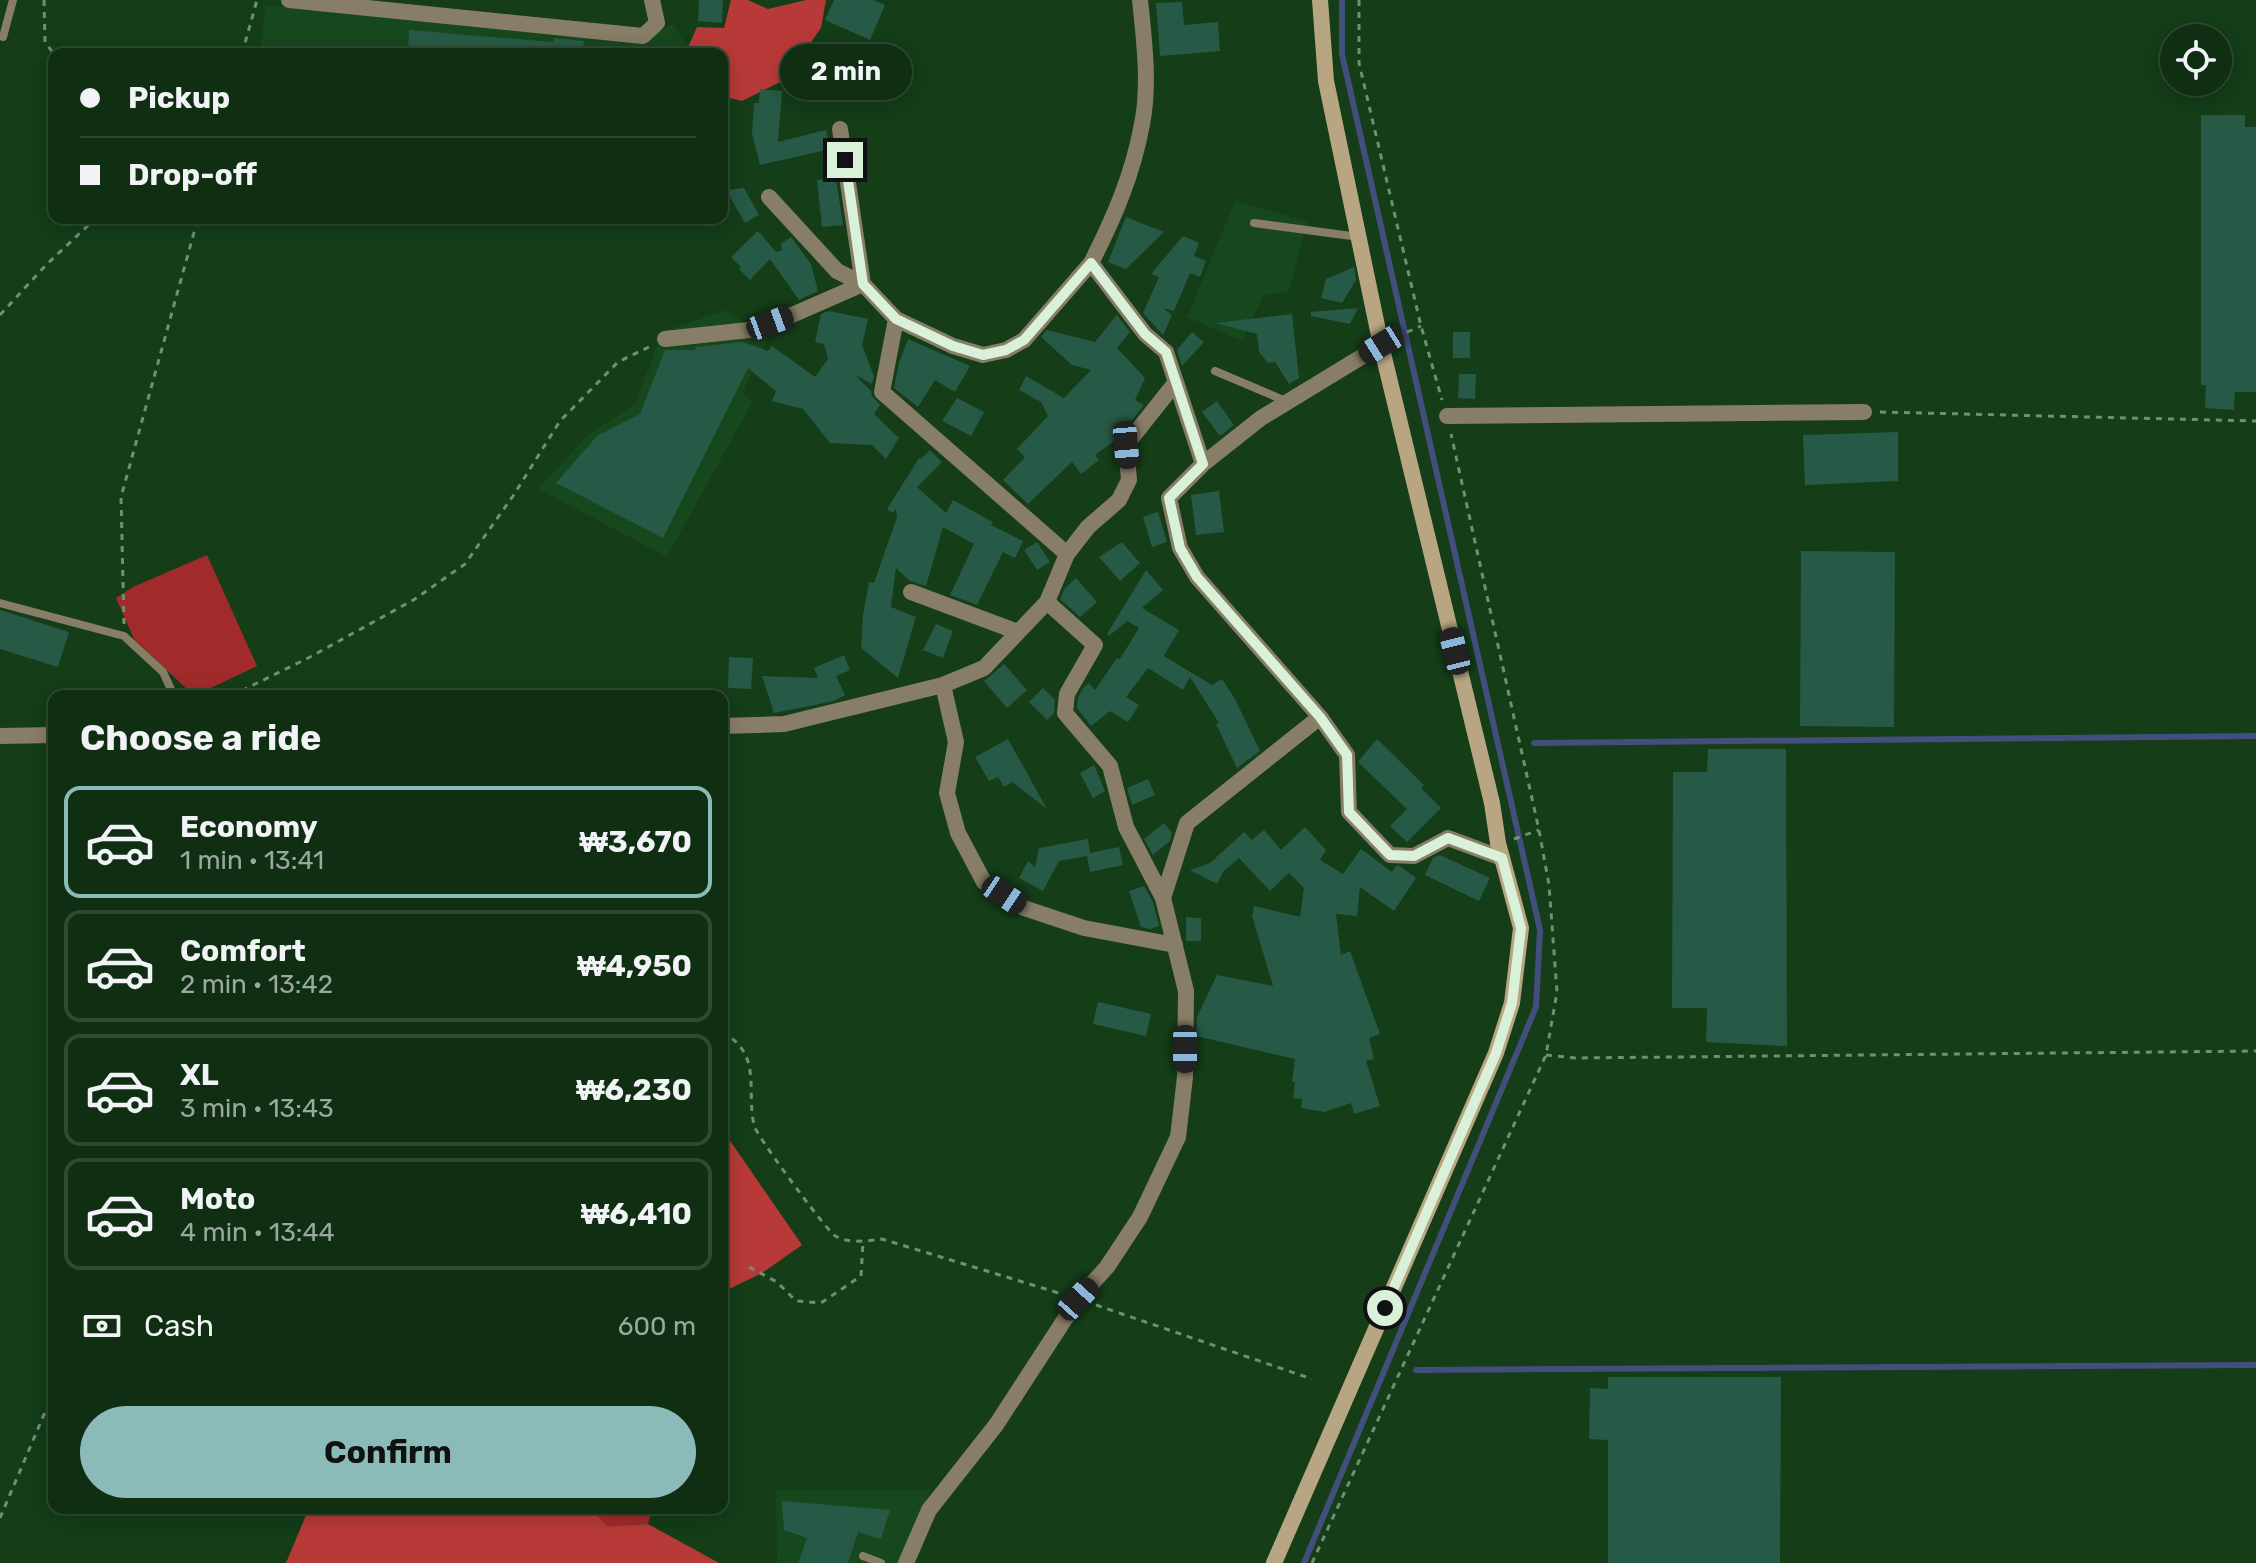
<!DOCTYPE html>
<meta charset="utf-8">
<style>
body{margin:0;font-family:Rubik,sans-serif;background:#18361b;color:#f1f3f6;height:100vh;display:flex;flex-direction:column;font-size:30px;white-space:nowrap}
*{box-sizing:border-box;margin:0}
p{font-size:26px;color:#9ba89f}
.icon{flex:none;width:44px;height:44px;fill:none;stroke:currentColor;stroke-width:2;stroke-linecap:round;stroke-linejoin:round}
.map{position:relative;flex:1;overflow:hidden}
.drawer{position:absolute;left:48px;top:690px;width:680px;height:824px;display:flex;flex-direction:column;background:#0f2e12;border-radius:16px;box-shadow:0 4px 20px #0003,0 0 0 2px #2f4a32}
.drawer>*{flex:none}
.banner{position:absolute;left:48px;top:48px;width:680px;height:176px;border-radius:16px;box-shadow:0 4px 20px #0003,0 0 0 2px #2f4a32;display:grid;align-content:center;height:176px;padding:0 32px;background:#0f2e12}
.controls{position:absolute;left:2160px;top:24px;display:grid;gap:16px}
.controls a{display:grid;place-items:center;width:72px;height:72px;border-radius:50%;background:#0f2e12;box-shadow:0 4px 20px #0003,0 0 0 2px #2f4a32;font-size:40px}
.end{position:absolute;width:36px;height:36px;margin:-18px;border:10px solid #d9f0d9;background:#111;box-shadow:0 0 0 4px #111}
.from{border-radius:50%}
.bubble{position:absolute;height:56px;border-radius:28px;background:#0f2e12;box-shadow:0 4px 20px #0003,0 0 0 2px #2f4a32;font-size:26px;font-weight:700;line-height:56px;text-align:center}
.car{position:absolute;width:24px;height:48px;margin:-24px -12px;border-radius:10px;box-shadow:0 0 6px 2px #0007;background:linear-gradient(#222 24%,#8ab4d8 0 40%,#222 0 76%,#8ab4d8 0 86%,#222 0)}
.banner b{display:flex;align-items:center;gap:28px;height:76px;font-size:30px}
.banner b+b{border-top:2px solid #2f4a32}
.banner i{width:20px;height:20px;background:#f1f3f6}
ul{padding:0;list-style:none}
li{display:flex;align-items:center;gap:24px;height:112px;margin:0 16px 12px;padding:0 16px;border:4px solid #2f4a32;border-radius:16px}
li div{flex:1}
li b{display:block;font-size:30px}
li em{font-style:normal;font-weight:700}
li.on{border-color:#8bbbb9}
li>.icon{width:72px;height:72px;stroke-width:1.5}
h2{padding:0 32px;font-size:36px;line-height:96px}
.pay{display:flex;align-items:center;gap:20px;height:88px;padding:0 32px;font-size:30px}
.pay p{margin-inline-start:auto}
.cta{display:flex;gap:16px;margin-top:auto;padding:16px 32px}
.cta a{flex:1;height:92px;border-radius:48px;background:#8bbbb9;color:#111;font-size:32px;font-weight:700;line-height:92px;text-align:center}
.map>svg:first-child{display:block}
</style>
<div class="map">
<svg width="2256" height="1563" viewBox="0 0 2256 1563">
<rect width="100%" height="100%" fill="#143d18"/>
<path fill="#17471d" d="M266,5l375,36 32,-17 15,24 -3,6h-389l-36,-4z
M1235,201l72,20 -18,71 -25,3 -22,46 -55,-24z
M725,310l43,27 -26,57 11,7 -86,156 -129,-68 49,-53 48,-32 27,-72z
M776,1490h155l-33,73h-121z"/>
<path fill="#a12b2b" d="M207,555l50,111 -63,30 -60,-57 -18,-41 17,-11z
M590,1508h62l-4,16 -41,2z"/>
<path fill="#b83a38" d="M731,0h17l20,9 38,-9h20l-5,28 -37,52 -42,21 -20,-5v-42h-37l12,-27 27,1z
M722,1129l80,116 -40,28 -39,19z
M309,1508h281l17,18 41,-2 71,39h-433z"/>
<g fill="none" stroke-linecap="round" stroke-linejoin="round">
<path stroke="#424e7b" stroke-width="6" d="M1534,743l722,-7
M1416,1370l840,-5
M1304,1563l232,-556 4,-77 -198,-876v-54"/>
</g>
<path fill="#275a46" d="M699,0h24l-1,23 -24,-2z
M834,0h40l11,5 -15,35 -45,-20z
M1182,2l2,23 34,-3 2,29 -60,5 -4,-53z
M409,30l144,12 1,-4 30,3 -2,13h-174z
M760,89l22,2 -4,51 48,-12 5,19 -71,16 -8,-31 2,-31h5z
M2201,115h44v12h11v265h-21l-1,18 -29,-2 1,-23h-5z
M836,178l7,47 -21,2 -5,-47z
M744,188l15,27 -14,8 -19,-33z
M1126,217l38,15 -38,37 -18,-7z
M758,231l18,21 6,-2 -1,-6 10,-7 20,27 7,27 -19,9 -29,-41 -20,21 -11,-11 2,-2 -10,-10z
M1183,236l16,7 -5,13 12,5 -6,16 -10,-4 -16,38 -11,-3 9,7 -9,20 -20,-22 16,-36 -8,-3z
M1354,267l2,13 -14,23 -21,-5 5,-19z
M1358,308l-8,16 -39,-8v-4z
M829,311l39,8 -6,26 12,31 -2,8 -17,-9 16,16 1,5 8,9 -6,9 25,24 -13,21 -14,-14 -42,-2 -27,-34 -31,-8 4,-10 -28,-23 -85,170 -107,-55 41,-47 43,-22 25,-64h30l1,-3 47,-5 25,9 4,-5 43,31 13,-18 -4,-15 -9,-2 6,-28z
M1292,314l7,64 -10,6 -14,-22 -7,1 -9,-11 -2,-18 -41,-11z
M1117,315l13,17 -13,16 28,30 -10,22 9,5 -26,33 -23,17 4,5 -18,14 -9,-12 -44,42 -25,-24 22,-23 -8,-8 31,-33 -7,-14 -22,-12 7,-14 38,22 27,-28 -19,-5 -31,-28 6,-7 48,12z
M1192,332l12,10 -22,24 -5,-16z
M1453,332h17v26h-17z
M908,339l62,27 -15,26 -20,-12 -17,27 -24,-19 5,-25z
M1459,374h17l-1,25 -17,-1z
M957,398l27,14 -13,24 -29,-15z
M1217,401l17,24 -14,11 -18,-24z
M1898,432v49l-93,4 -2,-50z
M930,450l12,12 -25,25 29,26 7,-13 40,22 -2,3 32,16 -8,17 -12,-6 -26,53 -27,-10 24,-51 -31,-17 -17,59 -16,-5 -14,-13 -5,39 25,10 -18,61 -37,-30 2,-33 6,-33 5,1 23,-66 -1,-8 -4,4 -5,-4 32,-51 2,1z
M1219,491l5,41 -28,3 -5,-40z
M1158,512l9,30 -15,5 -9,-30z
M1037,542l13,20 -13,8 -13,-20z
M1122,542l18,21 -20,18 -21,-24z
M1801,551l94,1 -1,175 -94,-1z
M1146,570l17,20 -21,18 37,22 -15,26 48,29 10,-6 13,20 25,52 -23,17 -21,-44 3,-1 -29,-46 -7,13 -35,-22 -22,29 13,8 -11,17 -18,-11 -19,15 -14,-18 1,-11 6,-10 5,-4 6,7 22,-32 3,1 19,-31 -12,-7 -18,15 -2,-2z
M1076,578l21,24 -17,15 -20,-18 5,-11z
M0,610l69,22 -11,35 -58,-18z
M936,624l17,7 -10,27 -20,-8z
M844,655l6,15 -14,6 9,19 -11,6 -60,12 -12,-37 56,2 -4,-10z
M729,657l24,1 -2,31 -23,-1z
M1004,664l23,26 -20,18 -23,-27z
M1043,688l12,12 -1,13 -7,7 -18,-18z
M1008,739l39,70 -35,-27 -8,5 -6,-10 -9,4 -14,-24z
M1377,739l47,46 -3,3 20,20 -34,34 -17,-16 17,-17 -49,-47z
M1708,749h78l1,297 -81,-4 1,-34h-35l1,-236h34z
M1094,765l11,26 -12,7 -13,-25z
M1148,779l7,16 -23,10 -5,-17z
M1164,823l8,10 -2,8 -17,14 -9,-16z
M1305,827l21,23 -6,10 23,14 18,-25 31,23 4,-6h4l16,12 -22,33 -34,-24 -3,29 -21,-2 5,41 9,-4 30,83 -11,4 5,21 -8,2 14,45 -26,8 -3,-11 -27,9 -23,-4 1,-9 -9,-1 2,-16h-3l3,-23 -99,-23 1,-19 20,-42 56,11 -21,-70 2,-10 46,11 4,-29 -15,-15 -19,18 -31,-33 -16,14 -6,12 -27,-14 20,-7 34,-31 8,8 12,-10 17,20z
M1088,839l2,14 29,-6 4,18 -33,7 -3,-16 -28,5 -16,30 -24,-13 9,-17 7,6 4,-19z
M1440,855l50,23 -11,23 -54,-26 8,-17z
M1144,886l9,16 6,24 -9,3 -9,-2 -12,-36z
M1186,917l15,1v23h-15z
M1098,1002l53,12 -5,22 -53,-12z
M1608,1377h173l-1,186h-172v-123l-19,-1 1,-51 18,1z
M782,1501l108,9 -9,29 -23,-7 -10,31h-50l9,-25 -23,-8z"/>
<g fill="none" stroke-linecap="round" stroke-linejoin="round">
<path stroke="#6f9072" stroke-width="3" stroke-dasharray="6 6" stroke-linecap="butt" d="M44,0l1,42 9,12
M1359,0v63l62,263 21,74
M242,54l15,-54
M0,315l46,-50 50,-47
M1396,337l25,-11
M1880,412l376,9
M124,624l-3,-127 77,-279
M231,696l79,-39 105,-58 50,-35 48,-68 47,-75 58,-59 33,-16
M1514,839l25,-9
M722,1032c41,22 24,58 32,93 1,9 70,102 80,110 12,9 33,6 48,4l180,55
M1546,1055l29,3 681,-7
M749,1267l28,15 19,19 25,2 40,-27 2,-34
M1096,1305l216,74
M0,1518l54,-127
M1312,1563l234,-508 11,-63 -8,-107 -10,-55 -88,-396"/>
<path stroke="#887d67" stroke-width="8" d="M3,37l10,-37
M1254,223l105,14
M1215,371l73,31
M0,603l124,33 39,36 11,24
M863,1556l18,7"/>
<path stroke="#887d67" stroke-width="16" d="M289,0l354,36 14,-13 -5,-23
M1140,0c4,38 10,86 2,124 -9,50 -28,94 -51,139l54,71 21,18 37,112
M769,197l68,74 26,13 33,35 57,27 30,9 23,-5 18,-10 67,-77
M896,319l-14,73 185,162 -20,48 48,43 -28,49 -2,19 45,53 16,61 37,71
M665,339l84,-9 43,-15 71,-31 -23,-155
M1381,345l-120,73 -58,46 -34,34 11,50 17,29 123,140 27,38 2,57 41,43 24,1 34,-18 54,20
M1447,416l417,-4
M1067,554l21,-27 31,-27 10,-20 -3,-35 50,-63
M911,592l107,40
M943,685l13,57 -9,51 11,40 26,49 40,26 60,20 91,17
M722,726l62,-2 159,-39 41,-17 63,-66
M0,736l54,-1
M906,1563l23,-53 67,-85 82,-126 29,-32 33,-50 38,-80 7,-60 1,-86 -23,-93 24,-75 133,-106"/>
<path stroke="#b8a682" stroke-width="16" d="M1274,1563l222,-510 16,-50 9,-75 -23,-85 -6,-40 -111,-458 -55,-264 -6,-81"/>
</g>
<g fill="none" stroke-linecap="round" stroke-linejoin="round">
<path stroke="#d9f0d9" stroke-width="10" d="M845,160l18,124 33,35 57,27 30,9 23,-5 18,-10 67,-77 54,71 21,18 37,112 -34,34 11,50 17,29 123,140 27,38 2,57 41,43 24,1 34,-18 54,20 19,70 -9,75 -16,50 -111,255"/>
</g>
</svg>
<div class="controls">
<a><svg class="icon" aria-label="locate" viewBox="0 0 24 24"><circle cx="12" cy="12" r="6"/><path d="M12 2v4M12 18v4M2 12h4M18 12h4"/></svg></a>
</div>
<i class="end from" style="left:1385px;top:1308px"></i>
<i class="end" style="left:845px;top:160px"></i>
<div class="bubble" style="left:780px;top:44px;width:132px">2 min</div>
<i class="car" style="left:770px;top:323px;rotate:70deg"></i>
<i class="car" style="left:1381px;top:345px;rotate:238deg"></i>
<i class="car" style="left:1126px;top:445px;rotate:175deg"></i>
<i class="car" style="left:1455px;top:651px;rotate:346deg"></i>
<i class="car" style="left:1004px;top:895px;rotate:124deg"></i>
<i class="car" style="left:1185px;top:1049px;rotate:180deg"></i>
<i class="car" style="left:1078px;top:1299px;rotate:42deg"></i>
<div class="banner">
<b><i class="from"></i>Pickup</b>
<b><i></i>Drop-off</b>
</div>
<section class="drawer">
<h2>Choose a ride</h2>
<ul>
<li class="on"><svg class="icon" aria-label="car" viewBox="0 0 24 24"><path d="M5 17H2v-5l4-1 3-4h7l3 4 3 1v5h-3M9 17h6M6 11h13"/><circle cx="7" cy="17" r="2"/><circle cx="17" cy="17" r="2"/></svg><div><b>Economy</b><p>1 min · 13:41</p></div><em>₩3,670</em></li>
<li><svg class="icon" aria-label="car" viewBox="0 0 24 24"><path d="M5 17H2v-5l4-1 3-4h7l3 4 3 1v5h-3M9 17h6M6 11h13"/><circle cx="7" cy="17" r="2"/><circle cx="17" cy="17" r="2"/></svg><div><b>Comfort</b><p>2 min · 13:42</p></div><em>₩4,950</em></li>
<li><svg class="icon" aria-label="car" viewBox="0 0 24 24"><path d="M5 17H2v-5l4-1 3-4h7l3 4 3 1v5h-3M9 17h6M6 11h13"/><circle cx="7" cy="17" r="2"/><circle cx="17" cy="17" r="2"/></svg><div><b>XL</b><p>3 min · 13:43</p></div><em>₩6,230</em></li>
<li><svg class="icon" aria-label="car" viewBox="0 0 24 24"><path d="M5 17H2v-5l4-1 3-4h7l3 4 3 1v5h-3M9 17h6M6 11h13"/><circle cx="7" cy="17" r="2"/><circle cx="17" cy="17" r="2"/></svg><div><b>Moto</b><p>4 min · 13:44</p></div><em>₩6,410</em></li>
</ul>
<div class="pay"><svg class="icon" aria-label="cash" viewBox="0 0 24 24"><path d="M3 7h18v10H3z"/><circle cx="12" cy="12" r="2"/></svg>Cash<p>600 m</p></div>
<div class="cta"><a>Confirm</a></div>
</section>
</div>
